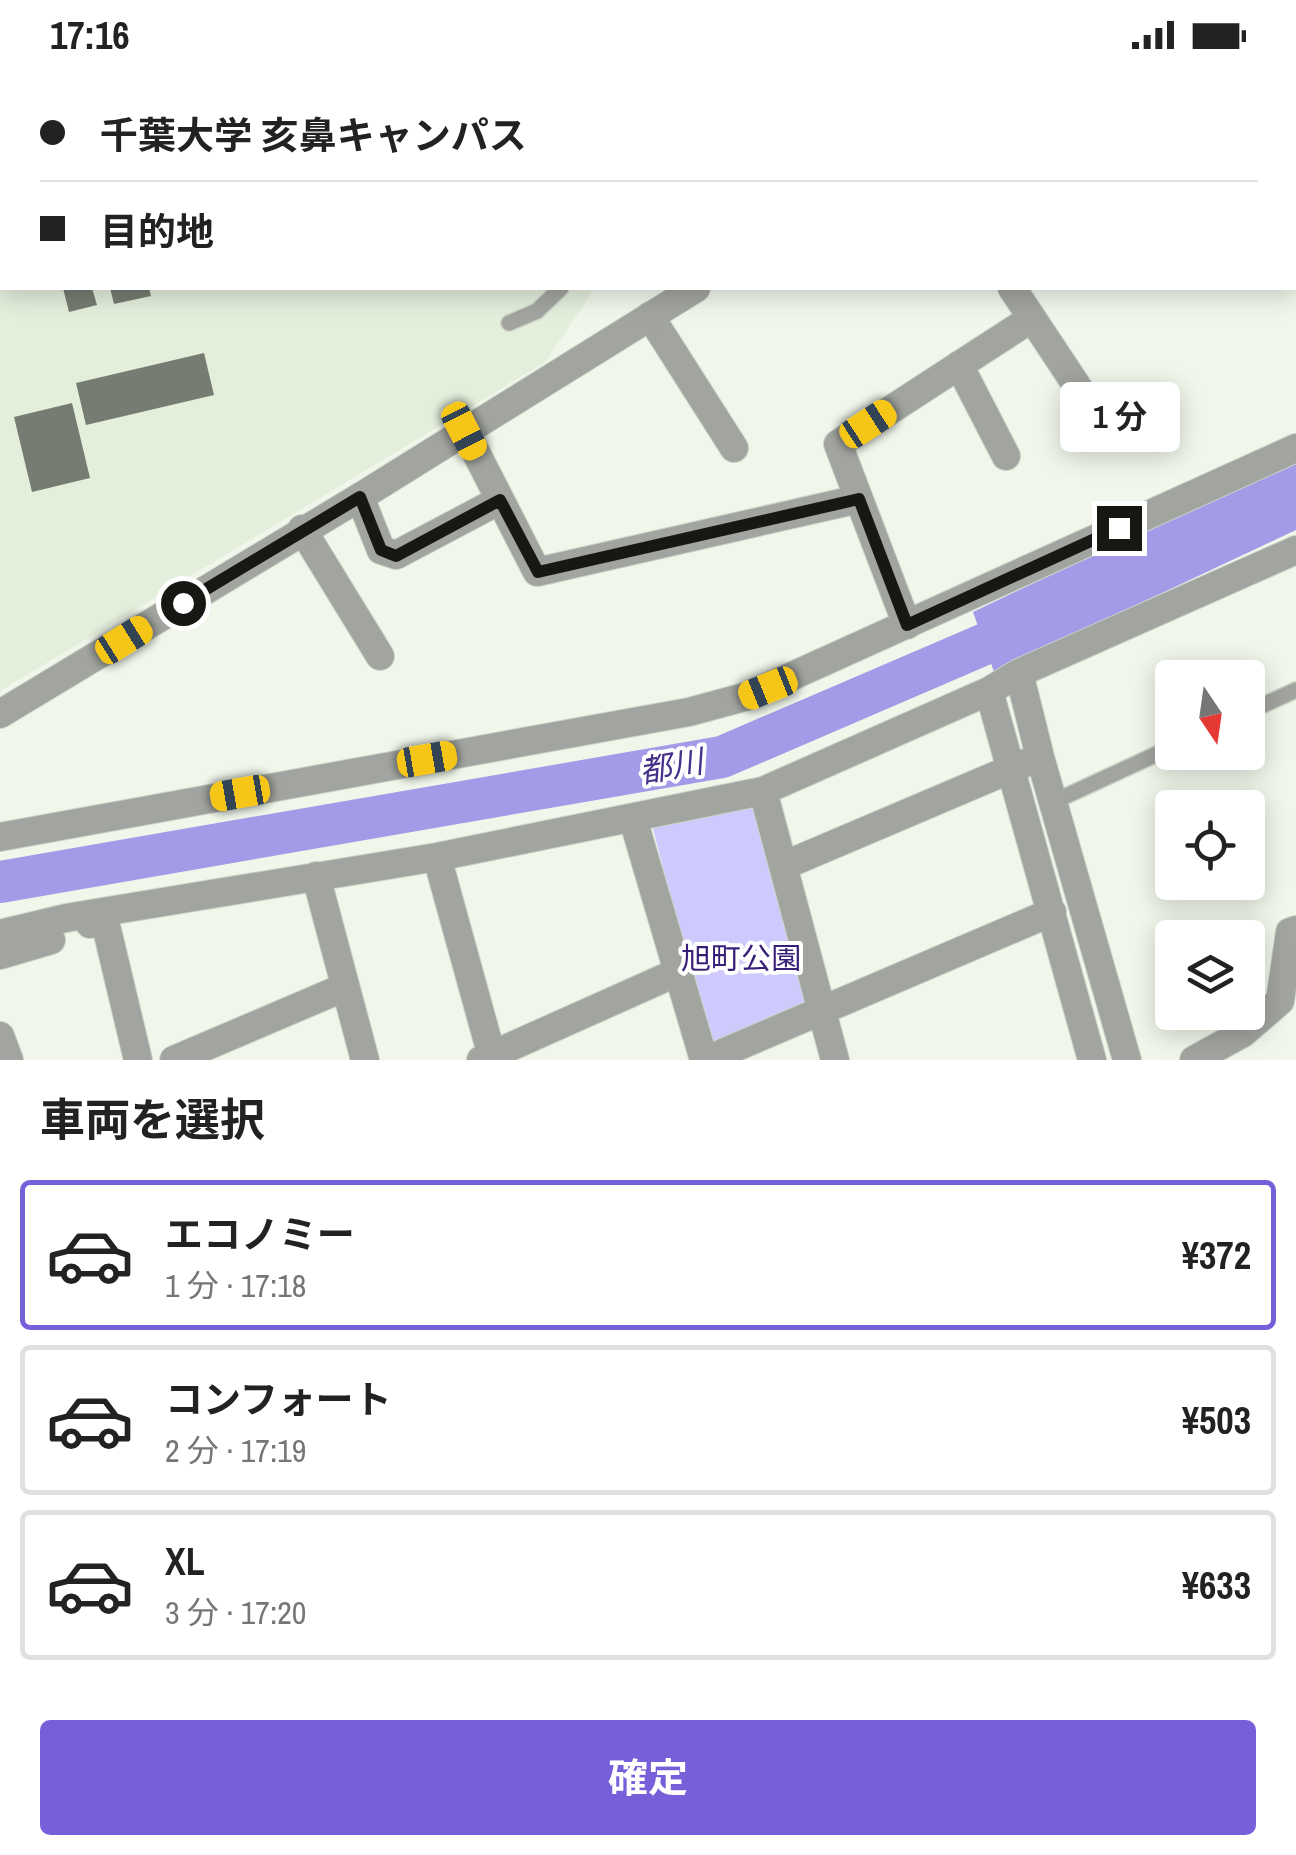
<!DOCTYPE html>
<html lang="ja">
<meta charset="utf-8">
<style>
body{margin:0;font-family:"Archivo Narrow","Noto Sans JP",sans-serif;background:#f2f2f2;color:#222;height:100vh;display:flex;flex-direction:column;font-size:38px;white-space:nowrap}
*{box-sizing:border-box;margin:0}
p{font-size:32px;color:#767676}
.icon{flex:none;width:55px;height:55px;fill:none;stroke:currentColor;stroke-width:2;stroke-linecap:round;stroke-linejoin:round}
.map{position:relative;height:990px;overflow:hidden}
.drawer{display:flex;flex-direction:column;background:#fff;flex:1}
.drawer>*{flex:none}
.banner{position:absolute;left:0px;top:0px;width:1298px;height:220px;box-shadow:0 5px 25px #0003;display:grid;align-content:center;height:220px;padding:0 40px;background:#fff}
.needle{width:65px;rotate:167deg}
.tools{position:absolute;left:1155px;top:590px;display:grid;gap:20px}
.tools a{display:grid;place-items:center;width:110px;height:110px;border-radius:10px;background:#fff;box-shadow:0 5px 25px #0003;font-size:50px}
.end{position:absolute;width:45px;height:45px;margin:-22px;border:12px solid #161814;background:#fff;box-shadow:0 0 0 5px #fff}
.from{border-radius:50%}
.bubble{position:absolute;height:70px;border-radius:10px;background:#fff;box-shadow:0 5px 25px #0003;font-size:32px;font-weight:700;line-height:70px;text-align:center}
.car{position:absolute;width:30px;height:60px;margin:-30px -15px;border-radius:12px;box-shadow:0 0 8px 2px #0007;background:linear-gradient(#f5c518 24%,#345 0 40%,#f5c518 0 76%,#345 0 86%,#f5c518 0)}
.banner b{display:flex;align-items:center;gap:35px;height:95px;font-size:38px}
.banner b+b{border-top:2px solid #e0e0e0}
.banner i{width:25px;height:25px;background:#222}
ul{padding:0;list-style:none}
li{display:flex;align-items:center;gap:30px;height:150px;margin:0 20px 15px;padding:0 20px;border:5px solid #e0e0e0;border-radius:10px}
li div{flex:1}
li b{display:block;font-size:38px}
li em{font-style:normal;font-weight:700}
li.current{border-color:#785fda}
li>.icon{width:90px;height:90px;stroke-width:1.5}
h2{padding:0 40px;font-size:45px;line-height:120px}
.primary-button{display:flex;gap:20px;margin-top:auto;padding:20px 40px}
.primary-button a{flex:1;height:115px;border-radius:10px;background:#785fda;color:#fff;font-size:40px;font-weight:700;line-height:115px;text-align:center}
.status{display:flex;justify-content:space-between;align-items:center;height:70px;padding:0 50px;background:#fff;direction:ltr}
.status svg{height:28px;fill:currentColor}
.map>svg:first-child{display:block}
</style>
<div class="status"><b>17:16</b><svg viewBox="0 0 49 12"><path d="M0 12V9h3v3zM5 12V6h3v6zM10 12V3h3v9zM15 12V0h3v12zM26 1h20v11H26zM47 4h2v5h-2z"/></svg></div>
<div class="map">
<svg width="1296" height="990" viewBox="0 0 1296 990">
<rect width="100%" height="100%" fill="#f0f6ea"/>
<path fill="#e3eedb" d="M0,0h1103l-1101,2v216h593l-50,74 -545,329z"/>
<path fill="#cfcafe" d="M746,734l11,7 54,196 -103,40 -55,-219z"/>
<path fill="#a39ae8" d="M1296,388v72l-302,142 -21,-60z"/>
<g fill="none" stroke-linecap="round" stroke-linejoin="round">
<path stroke="#a39ae8" stroke-width="42" d="M0,812l722,-125 314,-135"/>
</g>
<path fill="#767c71" d="M63,218h29l5,17 -28,7z
M110,218h39l2,8 -37,8z
M204,283l10,42 -128,30 -10,-42z
M72,333l18,75 -58,14 -18,-75z"/>
<g fill="none" stroke-linecap="round" stroke-linejoin="round">
<defs>
<path id="service" d="M581,0l1,2
M509,253l28,-12 24,-23
M1248,642l48,-22
M1053,732l119,-55"/>
<path id="minor" d="M1295,199h1
M1012,218l73,110
M650,246l84,132
M959,295l47,91
M465,361l72,141 322,-73
M360,427l21,53 15,5 104,-55
M302,459l78,127
M907,555l-69,-181 194,-126
M1019,603l21,84 87,303
M989,621l103,369
M763,721l72,269
M633,749l71,241
M0,767l689,-125 59,-16 548,-248
M437,787l56,203
M783,796l242,-103
M316,806l49,184
M90,854l13,-11 35,147
M0,864l66,-16 371,-61 326,-66 226,-100 30,-18 277,-123
M0,885l51,-15
M0,966l9,24
M174,990l171,-73
M481,990l199,-89
M706,990l346,-148
M1194,990l49,-27 37,-32 10,-69 6,-2"/>
<path id="tertiary" d="M1275,2l17,-2
M0,644l360,-217 336,-209"/>
</defs>
<use href="#service" stroke="#cdd2c8" stroke-width="18"/>
<use href="#minor" stroke="#cdd2c8" stroke-width="30"/>
<use href="#tertiary" stroke="#cdd2c8" stroke-width="30"/>
<use href="#service" stroke="#a1a49f" stroke-width="15"/>
<use href="#minor" stroke="#a1a49f" stroke-width="28"/>
<use href="#tertiary" stroke="#a1a49f" stroke-width="28"/>
</g>
<g fill="none" stroke-linecap="round" stroke-linejoin="round">
<path stroke="#161814" stroke-width="12" d="M183,533l177,-106 21,53 15,6 104,-56 38,72 321,-73 48,126 212,-97"/>
</g>
<g text-anchor="middle" dominant-baseline="central" stroke-width="8" stroke-linejoin="round" paint-order="stroke">
<g font-size="30" fill="#371f78" stroke="#fff">
<text x="741" y="888">旭町公園</text>
</g>
<g font-size="32" font-style="italic" fill="#45318a" stroke="#fff">
<text transform="translate(671 696) rotate(-10)">都川</text>
</g>
</g>
</svg>
<div class="tools">
<a><svg class="needle" viewBox="-14 -14 28 28"><path d="M0-13l5 13h-10z" fill="#e53935"/><path d="M0 13l5-13h-10z" fill="#767676"/></svg></a>
<a><svg class="icon" aria-label="locate" viewBox="0 0 24 24"><circle cx="12" cy="12" r="6"/><path d="M12 2v4M12 18v4M2 12h4M18 12h4"/></svg></a>
<a><svg class="icon" aria-label="layers" viewBox="0 0 24 24"><path d="M12 4l9 5-9 5-9-5zM3 14l9 5 9-5"/></svg></a>
</div>
<i class="end from" style="left:183px;top:533px"></i>
<i class="end" style="left:1119px;top:458px"></i>
<div class="bubble" style="left:1060px;top:312px;width:120px">1 分</div>
<i class="car" style="left:868px;top:354px;rotate:57deg"></i>
<i class="car" style="left:464px;top:361px;rotate:153deg"></i>
<i class="car" style="left:124px;top:570px;rotate:58deg"></i>
<i class="car" style="left:768px;top:618px;rotate:248deg"></i>
<i class="car" style="left:427px;top:689px;rotate:80deg"></i>
<i class="car" style="left:240px;top:723px;rotate:260deg"></i>
<div class="banner">
<b><i class="from"></i>千葉大学 亥鼻キャンパス</b>
<b><i></i>目的地</b>
</div>
</div>
<section class="drawer">
<h2>車両を選択</h2>
<ul>
<li class="current"><svg class="icon" aria-label="car" viewBox="0 0 24 24"><path d="M5 17H2v-5l4-1 3-4h7l3 4 3 1v5h-3M9 17h6M6 11h13"/><circle cx="7" cy="17" r="2"/><circle cx="17" cy="17" r="2"/></svg><div><b>エコノミー</b><p>1 分 · 17:18</p></div><em>¥372</em></li>
<li><svg class="icon" aria-label="car" viewBox="0 0 24 24"><path d="M5 17H2v-5l4-1 3-4h7l3 4 3 1v5h-3M9 17h6M6 11h13"/><circle cx="7" cy="17" r="2"/><circle cx="17" cy="17" r="2"/></svg><div><b>コンフォート</b><p>2 分 · 17:19</p></div><em>¥503</em></li>
<li><svg class="icon" aria-label="car" viewBox="0 0 24 24"><path d="M5 17H2v-5l4-1 3-4h7l3 4 3 1v5h-3M9 17h6M6 11h13"/><circle cx="7" cy="17" r="2"/><circle cx="17" cy="17" r="2"/></svg><div><b>XL</b><p>3 分 · 17:20</p></div><em>¥633</em></li>
</ul>
<div class="primary-button"><a>確定</a></div>
</section>
